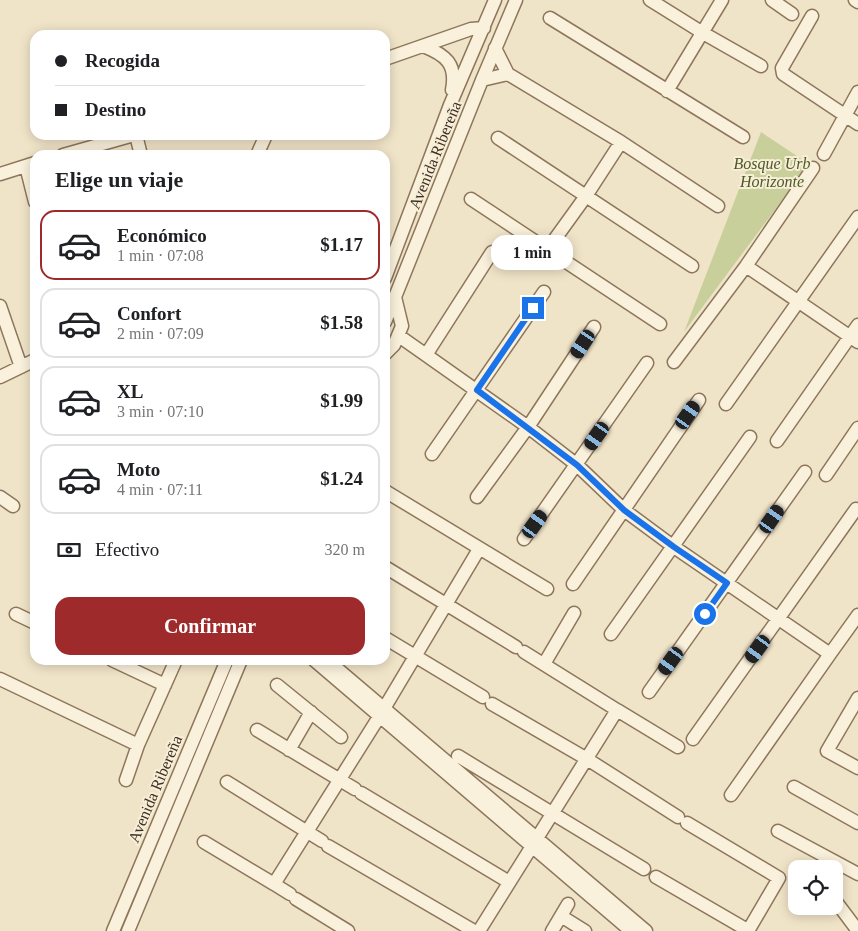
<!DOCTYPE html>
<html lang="es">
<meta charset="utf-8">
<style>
body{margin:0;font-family:"Times New Roman",serif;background:#f2f2f2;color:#202124;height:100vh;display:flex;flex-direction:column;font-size:19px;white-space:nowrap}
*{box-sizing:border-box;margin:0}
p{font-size:16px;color:#757577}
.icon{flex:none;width:28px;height:28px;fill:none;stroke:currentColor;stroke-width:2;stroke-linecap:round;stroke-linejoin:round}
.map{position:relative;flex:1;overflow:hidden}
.side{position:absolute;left:30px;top:150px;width:360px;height:515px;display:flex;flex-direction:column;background:#fff;border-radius:15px;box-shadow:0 2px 12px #0003}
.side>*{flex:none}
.hud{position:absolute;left:30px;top:30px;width:360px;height:110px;border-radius:15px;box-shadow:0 2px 12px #0003;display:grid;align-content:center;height:110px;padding:0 25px;background:#fff}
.tools{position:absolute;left:788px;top:860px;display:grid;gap:10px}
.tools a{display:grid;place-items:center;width:55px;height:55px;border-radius:10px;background:#fff;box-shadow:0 2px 12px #0003;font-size:25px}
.end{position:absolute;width:22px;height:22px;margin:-11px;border:6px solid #1a73e8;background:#fff;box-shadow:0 0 0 2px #fff}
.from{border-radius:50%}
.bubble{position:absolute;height:35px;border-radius:15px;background:#fff;box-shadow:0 2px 12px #0003;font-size:16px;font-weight:600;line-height:35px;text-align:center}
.car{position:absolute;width:15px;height:30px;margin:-15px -8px;border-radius:6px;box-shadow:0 0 4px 1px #0007;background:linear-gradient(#222 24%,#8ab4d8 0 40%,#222 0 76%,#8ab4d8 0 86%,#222 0)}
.hud b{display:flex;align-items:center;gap:18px;height:48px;font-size:19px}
.hud b+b{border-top:1px solid #e0e0e0}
.hud i{width:12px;height:12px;background:#202124}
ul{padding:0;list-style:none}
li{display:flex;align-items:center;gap:15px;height:70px;margin:0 10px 8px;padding:0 15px;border:2px solid #e0e0e0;border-radius:15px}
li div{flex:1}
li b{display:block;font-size:19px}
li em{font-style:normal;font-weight:600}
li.current{border-color:#9e2a2b}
li>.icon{width:45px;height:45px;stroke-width:1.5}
h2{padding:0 25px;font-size:22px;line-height:60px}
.pay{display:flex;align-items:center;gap:12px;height:55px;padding:0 25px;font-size:19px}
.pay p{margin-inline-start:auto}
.primary-button{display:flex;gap:10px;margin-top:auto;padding:10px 25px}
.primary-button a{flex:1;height:58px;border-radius:15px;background:#9e2a2b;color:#fff;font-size:20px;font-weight:600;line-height:58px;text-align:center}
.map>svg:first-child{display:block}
</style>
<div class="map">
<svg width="858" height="931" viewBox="0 0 858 931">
<rect width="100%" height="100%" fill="#f0e4c8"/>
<path fill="#c9cf9b" d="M761,132l48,32 -125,168z"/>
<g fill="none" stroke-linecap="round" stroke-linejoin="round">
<defs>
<path id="minor" d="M650,0l53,33 58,33
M772,0l20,14
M855,0l3,2
M812,16l-30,52 1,6 75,50
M550,18l193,119
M423,46c23,9 34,18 29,44
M495,48l13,26 113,68 97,64
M385,59l86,-30 13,-1
M482,80l26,-6
M667,91l55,-91
M136,135l5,20
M498,138l194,128
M824,154l34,-62
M63,155l71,-20
M257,155l9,-20
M26,166l9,36
M0,174l35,-11
M471,199l189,125
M547,250l39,-54 35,-54
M746,266l112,76
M385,278l65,-173 45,-105
M0,306l21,61
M385,322l97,-242 34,-80
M399,336l27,19 66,-103
M385,354l9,-9 8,-19 -7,-29
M426,355l102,72 49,38 47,45 50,37 156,107 -99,141
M674,362l72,-96 67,-98
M0,377l35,-17
M726,404l132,-187
M777,441l81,-116
M432,454l112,-162
M826,475l32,-47
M385,491l162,98
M0,497l13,9
M477,497l51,-70 66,-100
M524,539l123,-176
M385,567l131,80
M573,584l126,-184
M16,614l19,9
M611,634l139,-197
M385,638l98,59
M524,652l93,58
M830,654l28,-39
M112,660l53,25
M314,660l317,271
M327,660l319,271
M544,664l30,-51
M0,679l138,66
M277,685l64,52
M649,692l156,-220
M858,698l-31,53 31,17
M492,704l95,55 91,58
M257,730l98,59
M693,739l163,-230
M289,750l22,-38
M458,756l186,113
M126,780l12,-35 38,-85
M227,782l95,59
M794,787l64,36
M361,793l148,89
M687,823l92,55 -31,53
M778,831l80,43
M204,842l70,42 105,-167 100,-168
M328,846l146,85
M656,877l93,54
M274,884l16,10
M296,899l52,32
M834,899l24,32
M561,916l24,15
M113,931l114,-271
M128,931l113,-271
M479,931l138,-221 61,37
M552,931l16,-27"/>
</defs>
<use href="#minor" stroke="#8d765c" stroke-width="15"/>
<use href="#minor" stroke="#faf1dc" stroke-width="12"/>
</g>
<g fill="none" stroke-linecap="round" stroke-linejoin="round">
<path stroke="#1a73e8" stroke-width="6" d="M533,308l-56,82 100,75 47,45 50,37 53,36 -22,31"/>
</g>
<g text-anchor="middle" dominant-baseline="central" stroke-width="4" stroke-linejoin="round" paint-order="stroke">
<g font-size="16" fill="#3d2e20" stroke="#f7eed8">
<text transform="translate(435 155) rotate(-68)">Avenida Ribereña</text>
<text transform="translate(155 789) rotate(-67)">Avenida Ribereña</text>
</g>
<g font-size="16" font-style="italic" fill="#4d5a26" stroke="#f7eed8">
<text x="772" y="163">Bosque Urb<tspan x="772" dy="18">Horizonte</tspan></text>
</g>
</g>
</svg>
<div class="tools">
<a><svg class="icon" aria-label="locate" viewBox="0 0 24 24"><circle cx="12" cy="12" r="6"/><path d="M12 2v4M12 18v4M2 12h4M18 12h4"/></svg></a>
</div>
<i class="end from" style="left:705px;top:614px"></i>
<i class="end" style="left:533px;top:308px"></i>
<div class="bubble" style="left:491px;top:235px;width:82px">1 min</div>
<i class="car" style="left:583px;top:344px;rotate:213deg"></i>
<i class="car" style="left:688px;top:415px;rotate:35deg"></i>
<i class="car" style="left:597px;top:436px;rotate:215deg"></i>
<i class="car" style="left:772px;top:519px;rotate:35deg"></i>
<i class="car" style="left:535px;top:524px;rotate:36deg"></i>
<i class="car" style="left:758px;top:649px;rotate:216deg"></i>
<i class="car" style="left:671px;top:661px;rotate:216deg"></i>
<div class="hud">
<b><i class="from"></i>Recogida</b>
<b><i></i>Destino</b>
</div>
<section class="side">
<h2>Elige un viaje</h2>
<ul>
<li class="current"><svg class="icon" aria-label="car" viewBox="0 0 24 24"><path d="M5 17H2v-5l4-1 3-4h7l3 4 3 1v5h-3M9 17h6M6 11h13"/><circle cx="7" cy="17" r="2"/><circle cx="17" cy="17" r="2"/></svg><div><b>Económico</b><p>1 min · 07:08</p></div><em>$1.17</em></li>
<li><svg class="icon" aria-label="car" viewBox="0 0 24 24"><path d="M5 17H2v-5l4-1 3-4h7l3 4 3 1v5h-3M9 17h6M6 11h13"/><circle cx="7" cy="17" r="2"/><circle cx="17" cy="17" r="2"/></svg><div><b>Confort</b><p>2 min · 07:09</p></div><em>$1.58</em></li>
<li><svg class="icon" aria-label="car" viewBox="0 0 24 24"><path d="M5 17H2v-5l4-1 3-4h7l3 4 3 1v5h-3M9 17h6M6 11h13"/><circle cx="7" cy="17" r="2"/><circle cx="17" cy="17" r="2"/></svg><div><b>XL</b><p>3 min · 07:10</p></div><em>$1.99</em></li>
<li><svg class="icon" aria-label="car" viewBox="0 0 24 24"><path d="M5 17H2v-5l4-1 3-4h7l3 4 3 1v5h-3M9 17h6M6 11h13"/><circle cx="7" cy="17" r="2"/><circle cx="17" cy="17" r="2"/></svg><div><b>Moto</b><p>4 min · 07:11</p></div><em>$1.24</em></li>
</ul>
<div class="pay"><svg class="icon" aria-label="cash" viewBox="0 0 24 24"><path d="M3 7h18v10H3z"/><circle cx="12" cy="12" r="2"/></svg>Efectivo<p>320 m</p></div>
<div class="primary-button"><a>Confirmar</a></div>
</section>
</div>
